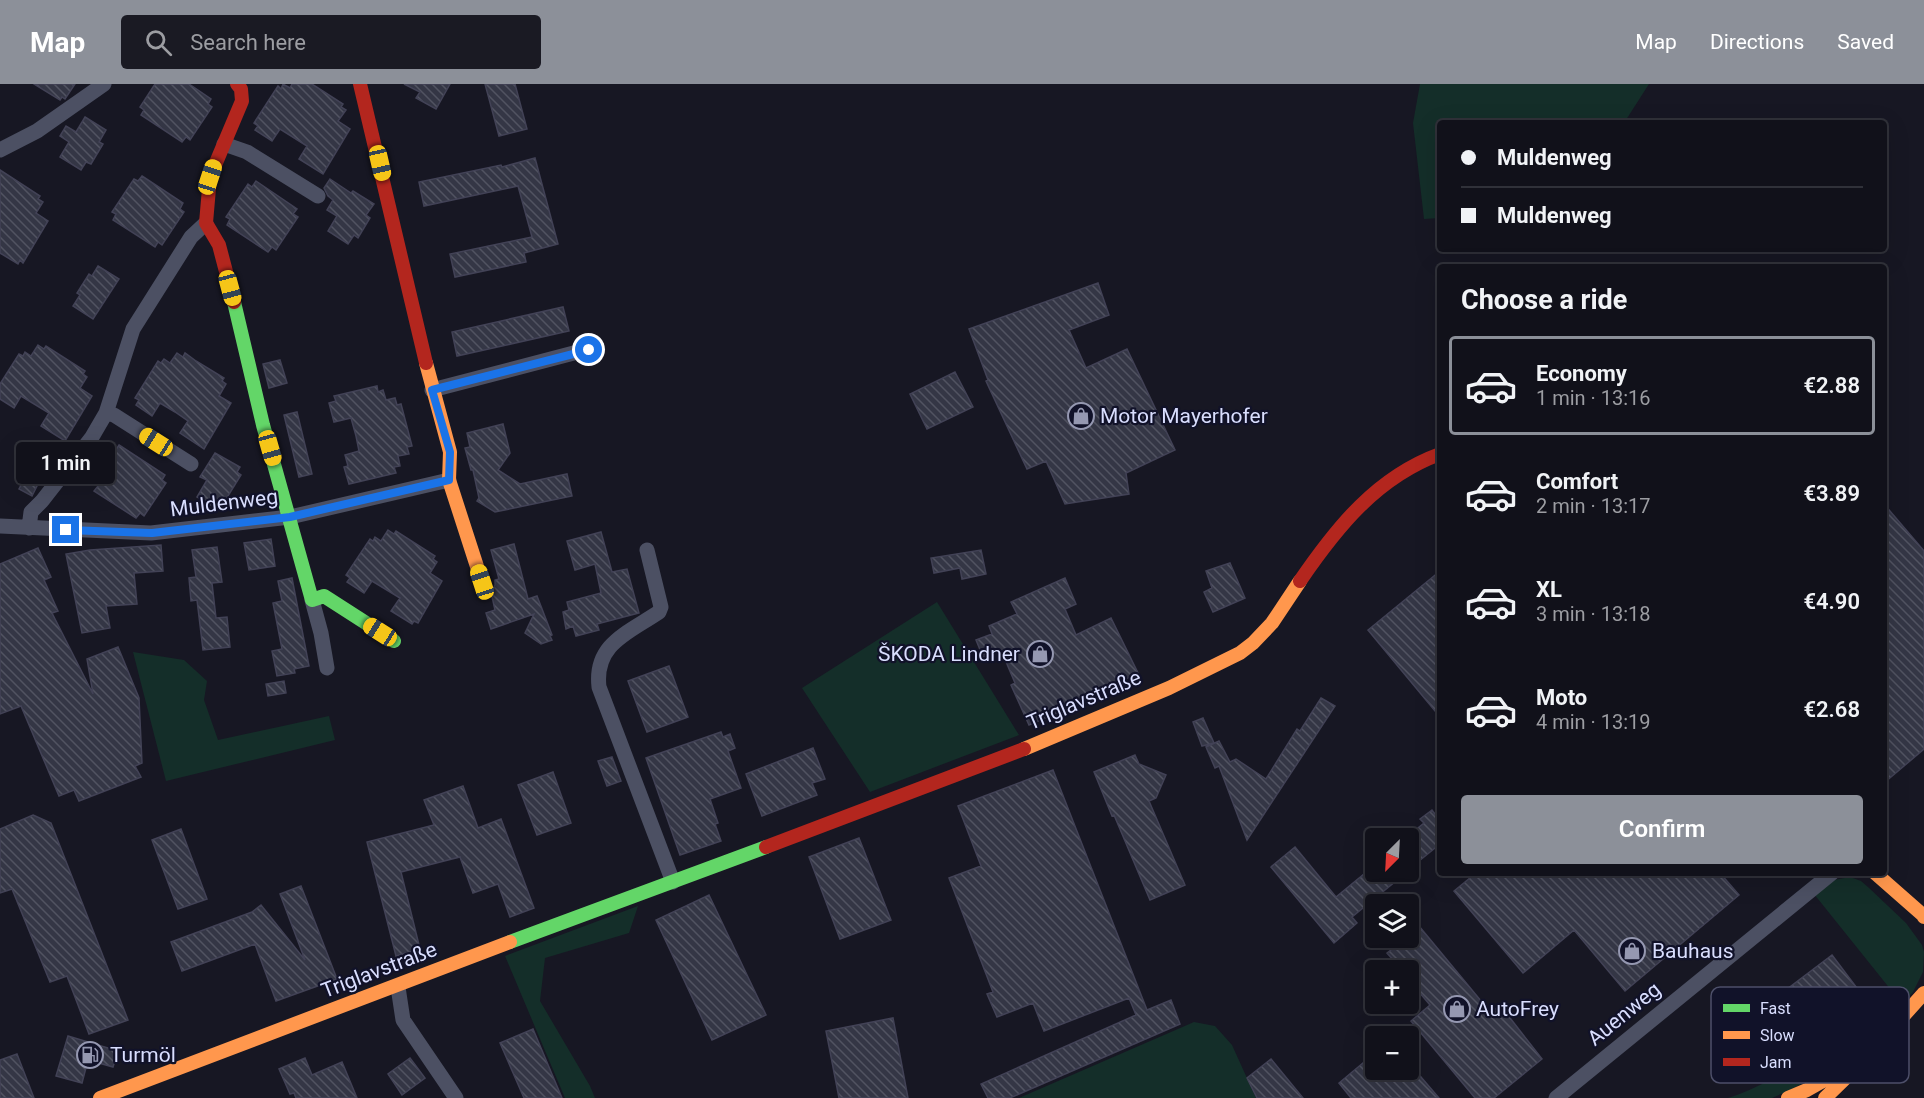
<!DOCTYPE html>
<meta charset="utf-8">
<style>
body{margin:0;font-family:Roboto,sans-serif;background:#1a1a23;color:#f1f3f6;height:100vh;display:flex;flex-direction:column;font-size:22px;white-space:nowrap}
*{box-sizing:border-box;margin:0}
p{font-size:20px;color:#9c9da2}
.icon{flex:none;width:33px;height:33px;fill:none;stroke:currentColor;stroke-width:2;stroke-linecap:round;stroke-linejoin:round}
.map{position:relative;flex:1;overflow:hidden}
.side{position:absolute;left:1437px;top:180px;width:450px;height:612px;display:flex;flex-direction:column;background:#11111a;border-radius:6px;box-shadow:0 6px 24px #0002,0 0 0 2px #303139}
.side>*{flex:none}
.guide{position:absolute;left:1437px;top:36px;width:450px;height:132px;border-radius:6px;box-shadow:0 6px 24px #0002,0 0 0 2px #303139;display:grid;align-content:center;height:132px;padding:0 24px;background:#11111a}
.needle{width:39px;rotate:204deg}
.controls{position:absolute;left:1365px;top:744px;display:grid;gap:12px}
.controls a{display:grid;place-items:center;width:54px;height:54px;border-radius:6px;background:#11111a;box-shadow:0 6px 24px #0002,0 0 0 2px #303139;font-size:30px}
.end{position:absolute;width:27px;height:27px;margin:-14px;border:8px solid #1a73e8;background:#fff;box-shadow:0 0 0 3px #fff}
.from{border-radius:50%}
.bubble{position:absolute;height:42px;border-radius:6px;background:#11111a;box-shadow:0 6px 24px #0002,0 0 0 2px #303139;font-size:20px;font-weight:600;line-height:42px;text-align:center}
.car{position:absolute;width:18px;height:36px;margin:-18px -9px;border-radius:8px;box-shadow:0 0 4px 2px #0007;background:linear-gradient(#f5c518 24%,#345 0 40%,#f5c518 0 76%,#345 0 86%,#f5c518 0)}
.guide b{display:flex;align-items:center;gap:21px;height:57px;font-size:22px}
.guide b+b{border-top:2px solid #303139}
.guide i{width:15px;height:15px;background:#f1f3f6}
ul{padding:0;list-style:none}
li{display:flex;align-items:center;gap:18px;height:99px;margin:0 12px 9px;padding:0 12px;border:3px solid transparent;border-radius:6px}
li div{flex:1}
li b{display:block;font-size:22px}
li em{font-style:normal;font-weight:600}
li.on{border-color:#8c9099}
li>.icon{width:54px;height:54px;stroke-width:1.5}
h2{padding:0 24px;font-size:27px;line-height:72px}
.primary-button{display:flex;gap:12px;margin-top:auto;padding:12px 24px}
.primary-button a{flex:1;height:69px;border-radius:6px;background:#8c9099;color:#fff;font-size:24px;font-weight:600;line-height:69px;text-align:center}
header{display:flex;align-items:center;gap:36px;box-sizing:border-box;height:84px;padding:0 30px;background:#8c9099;color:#fff}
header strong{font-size:28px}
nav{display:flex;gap:33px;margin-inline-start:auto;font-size:21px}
.search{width:420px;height:54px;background:#1a1a23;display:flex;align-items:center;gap:15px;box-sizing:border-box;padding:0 21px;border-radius:6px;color:#9c9da2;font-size:22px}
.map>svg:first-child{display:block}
</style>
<header>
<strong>Map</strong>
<div class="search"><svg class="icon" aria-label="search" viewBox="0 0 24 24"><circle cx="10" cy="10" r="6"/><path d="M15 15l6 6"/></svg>Search here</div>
<nav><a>Map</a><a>Directions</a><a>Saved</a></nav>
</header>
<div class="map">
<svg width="1924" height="1014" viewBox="0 0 1924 1014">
<defs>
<pattern id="building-back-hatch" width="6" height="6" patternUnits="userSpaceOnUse" patternTransform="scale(1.5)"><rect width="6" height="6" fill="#343645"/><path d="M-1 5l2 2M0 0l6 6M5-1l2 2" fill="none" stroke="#515361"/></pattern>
</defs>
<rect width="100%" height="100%" fill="#171723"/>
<path fill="#142e29" d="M1420,0h229l-25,39h-184v95l-16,1 -11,-96z
M937,518l82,133 -149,57 -68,-104z
M133,568l51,8 23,21 -3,19 14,40 111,-24 6,24 -169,41z
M1850,793l11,4 7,6 38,36 16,22 2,7 -1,20 -10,20 -41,44 -16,14 -16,12 -48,27 -20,9h-44c62,-20 112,-68 163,-108l-77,-96 20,-14z
M638,822l-9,27 -84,25 -5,43 50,85 5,12h-30l-60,-142z
M1194,938l21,4 17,19 24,53h-237z"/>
<path fill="url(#building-back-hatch)" stroke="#424256" stroke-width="1.5" d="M34,0h41l-10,15 -3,-2 -2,3z
M155,0h34l22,15 -3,5 4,3 -22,33 -4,-3 -4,5 -41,-27 3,-5 -4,-3z
M283,0l7,4 2,-4h20l31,20 -2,3 5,3 -8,11 12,8 -27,45 -24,-15 8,-13 -27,-17 -8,12 -17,-11 3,-4 -4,-3 24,-37 3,3z
M404,0h46l-14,25 -20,-11 4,-6z
M485,0h30l12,45 -28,7z
M85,33l21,13 -7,12 4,2 -12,20 -5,-2 -5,8 -21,-13 9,-15 -9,-6 6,-10 10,6z
M535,74l23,86 -34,9 2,9 -71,15 -5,-23 82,-17 -14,-51 -94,20 -5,-24 82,-17 1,2z
M0,86l40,26 -2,3 5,3 -7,11 12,8 -25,42 -3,-3 -2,4 -18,-11z
M142,92l41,27 -3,6 4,3 -22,33 -4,-3 -3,5 -42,-27 3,-6 -4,-2 22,-33 4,2z
M330,95l21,14 2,-2 21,13 -8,11 4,3 -12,20 -4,-3 -6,9 -20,-13 9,-15 -10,-6 6,-10 -5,-4 -4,-8z
M256,97l41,28 -4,5 5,3 -22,33 -4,-3 -4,5 -41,-27 3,-6 -4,-2 22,-33 4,3z
M98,182l21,13 -26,40 -20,-13 7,-11 -3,-2 12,-19 3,2z
M1098,199l11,32 -40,15 17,38 41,-19 48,101 -49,23 3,21 -64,10 -19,-43 -19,8 -41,-88 2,-1 -19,-51z
M563,223l6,24 -112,25 -5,-24z
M38,261l6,4 2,-3 39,25 -2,3 4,3 -7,11 12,8 -27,45 -24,-15 8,-13 -28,-17 -7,12 -14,-9v-15l19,-30 4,2 2,-4 6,4z
M177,269l6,4 2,-4 11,8 28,17 -2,3 4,3 -7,12 12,7 -27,46 -24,-16 8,-12 -13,-9 -15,-9 -8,13 -16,-11 3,-5 -4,-2 23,-37 3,2 3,-4 6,4z
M280,276l7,23 -18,5 -6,-24z
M955,288l18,35 -46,22 -17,-35z
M377,302l1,6 5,-2 3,10 9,-2 2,7 4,-1 11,42 -5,1 2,7 -11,2 2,10 -6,1 2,6 -47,11 -5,-17 4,-1 -3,-11 14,-4 -3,-15 -5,-18 -17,4 -5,-19 7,-2 -2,-5z
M297,328l15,62 -13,3 -15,-62z
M503,340l7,29 -12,17 22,14 47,-10 5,22 -77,16 -18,-11 2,-3 -6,-28h-2l-6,-22 5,-1 -3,-14z
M119,361l46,30 -3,5 4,3 -22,33 -4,-3 -4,5 -42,-27 4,-5 -4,-3z
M215,369l25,14 -3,5 4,3 -18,29 -4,-2 -3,6 -19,-11 10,-17 -7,-3z
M33,378l13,6 -14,28 -13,-7z
M1884,420l40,47v198l-40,34z
M388,446l6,4 2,-3 39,25 -2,3 4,3 -7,11 12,8 -24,42 -4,-2 -2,3 -21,-13 9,-13 -28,-17 -8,12 -17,-11 3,-4 -4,-3 24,-36 3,2 2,-4 6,4z
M601,448l11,40 15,-3 12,44 -42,11 2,6 -23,6 -3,-10 -7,3 -3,-17 6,-2 -2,-8 34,-9 -6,-29 -20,6 -8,-29z
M271,455l4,27 -26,4 -5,-27z
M514,460l14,55 9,-3 15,39 -2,1 2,4 -11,4 -16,-11 9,-19 -43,15 -5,-16 9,-3 -4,-18 4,-7v-5l4,-1 -8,-29z
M161,461l2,26 -29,2 3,31 -31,2 4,22 -28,5 -16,-79 24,-4z
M217,463l5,35 -10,1 4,35 11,-1 3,30 -27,3 -6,-50 -6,1 -2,-23 7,-1 -4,-27z
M38,464l13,29 -7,3 14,31 -6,2 41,81 -6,-35 31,-12 21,51 3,65 -7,3 6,11 -62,24 -5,-11 -15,6 -38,-90 -21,8v-150z
M981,466l5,24 -24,5 -2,-11 -26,5 -3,-15z
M1230,479l15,35 -32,14 -9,-20 8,-4 -6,-17z
M1440,487v146l-72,-87z
M292,494l17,88 -15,3 1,4 -18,3 -5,-25 10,-2 -9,-46 9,-2 -4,-20z
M1065,494l11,26 -11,5 11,26 35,-17 27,55 -42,21 1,2 -68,29 -18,-40 4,-2 -14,-33 -18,7 -7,-17 16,-6 -3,-8 28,-12 -6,-12z
M669,582l19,51 -41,15 -19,-51z
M284,597l2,12 -18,3 -2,-12z
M1321,614l14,8 -88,134 -28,-74 -4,2 -9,-21 13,-6 11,21 6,-3 30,20 31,-50 3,2z
M1203,634l11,25 -12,3 -9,-24z
M721,648l2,5 7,-3 5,14 -7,3 13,37 -31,11 8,24 -3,1 6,17 -41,14 -34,-97z
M813,664l12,31 -13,4 5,12 -55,21 -16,-42z
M1135,671l4,9 27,11 -10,23 -7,3 36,84 -35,15 -36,-85 -2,1 -18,-44z
M612,673l9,24 -14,5 -9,-25z
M1053,686l94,240 24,-10 9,24 -170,74h-22l-7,-14 155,-69 -7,-17 -85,33 -11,-28 -36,14 -10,-23 6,-2 -44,-114 32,-12 -23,-60z
M553,688l18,51 -34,12 -19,-50z
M463,702l15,42 23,-9 33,89 -24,9 -12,-33 -25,9 -13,-36 -59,15 19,77 -24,7 -29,-114 67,-17 -10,-25z
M1440,725v35l-32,26v-34l16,-13 -4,-4 12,-9 3,4z
M33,731l18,8 77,197 -39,14 -22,-58 -17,6 -38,-93 -12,4v-64z
M181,745l26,70 -29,10 -26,-69z
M859,754l32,82 -51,19 -31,-82z
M1295,763l41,50 40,-33v8h31l-55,45 5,6 -23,20 -63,-76z
M1476,789h244l19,22 -114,96 -51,-61 -51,43 -69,-82z
M301,802l36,93 -61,22 -21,-57 -73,27 -11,-29 81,-30 9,-7 44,55 -25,-66z
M709,811l57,120 -54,25 -56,-120z
M1419,842l72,87 9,-8 42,54 -48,39h-19l-64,-77 19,-16 -22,-26v-9h-6l-15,-17 19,-15h2v-3z
M1832,871l31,41 -107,81 -31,-41z
M893,934l15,80h-69l-13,-67z
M533,945l29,69h-38l-24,-55z
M68,952l50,15 -5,16 -25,-7 -6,23 -26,-7z
M1376,968v18h39l24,28h-88l-12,-15z
M17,970l17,44h-34v-38z
M305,974l7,17 30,-13 15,36h-61l-2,-5 -4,1 -11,-25z
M410,974l15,20 -23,17 -14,-21z
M1271,975l32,39h-46l-10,-20z"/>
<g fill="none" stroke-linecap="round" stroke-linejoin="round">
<path stroke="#4c5063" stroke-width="15" d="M224,60l23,8 71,44
M0,66l37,-19 67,-47
M432,306l157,-41
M106,329l8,2 77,49
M0,442l151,7 139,-16 159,-37
M29,444l2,-16 11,-11 50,-64 14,-24 27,-84 58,-92 15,-14
M647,466l14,57 -2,5c-31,21 -65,32 -60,75l74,195
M312,516l9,33 6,35
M398,903l5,33 53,78
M1556,1014l276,-225"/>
<path stroke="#63d668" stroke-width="14" d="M234,218l29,123 49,175 12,-4 70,45
M510,858l256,-95"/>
<path stroke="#ff974d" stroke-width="14" d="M426,279l24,89 -1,28 33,102
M1024,665l145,-61 71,-35 13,-10 19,-20 28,-42
M1875,789l49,43
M1924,832v1
M100,1014l410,-156
M1788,1014l19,-8 32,-18
M1825,1014l38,-37 61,-68"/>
<path stroke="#b3261e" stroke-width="14" d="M360,0l66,279
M234,218l-15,-57 -13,-22 4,-46 32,-76 -1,-12 -4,-5
M1300,497c37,-54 77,-104 140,-127
M766,763l258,-98"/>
</g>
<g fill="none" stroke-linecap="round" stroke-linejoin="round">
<path stroke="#1a73e8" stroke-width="8" d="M66,446l86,3 138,-16 159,-37 1,-28 -18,-62 157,-40"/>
</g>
<defs>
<symbol id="shop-ring" viewBox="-11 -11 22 22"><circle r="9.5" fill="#111229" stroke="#9598b1" stroke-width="1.5"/><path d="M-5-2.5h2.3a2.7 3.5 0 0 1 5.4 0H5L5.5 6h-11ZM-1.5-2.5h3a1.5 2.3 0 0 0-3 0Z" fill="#9598b1"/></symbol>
<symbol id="fuel-ring" viewBox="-11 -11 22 22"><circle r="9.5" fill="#111229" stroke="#9598b1" stroke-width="1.5"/><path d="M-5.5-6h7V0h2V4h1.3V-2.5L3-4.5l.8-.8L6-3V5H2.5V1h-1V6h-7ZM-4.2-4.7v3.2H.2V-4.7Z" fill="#9598b1"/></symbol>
</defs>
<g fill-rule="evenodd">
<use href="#shop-ring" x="1066" y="317" width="30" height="30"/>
<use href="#shop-ring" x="1025" y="555" width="30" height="30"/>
<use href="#shop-ring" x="1617" y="852" width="30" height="30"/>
<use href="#shop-ring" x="1442" y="910" width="30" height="30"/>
<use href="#fuel-ring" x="75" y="956" width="30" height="30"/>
</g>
<g text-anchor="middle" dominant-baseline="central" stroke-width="4.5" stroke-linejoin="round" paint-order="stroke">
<g font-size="21" fill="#d9defe" stroke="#111229" text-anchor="start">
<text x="1100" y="332">Motor Mayerhofer</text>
<text x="1020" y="570" text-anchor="end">ŠKODA Lindner</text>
<text x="1652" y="867">Bauhaus</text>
<text x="1476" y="925">AutoFrey</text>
<text x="110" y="971">Turmöl</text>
</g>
<g font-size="21" fill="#d9defe" stroke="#111229">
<text transform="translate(224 419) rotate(-7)">Muldenweg</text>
<text transform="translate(1084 616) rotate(-23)">Triglavstraße</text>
<text transform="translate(379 886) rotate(-21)">Triglavstraße</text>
<text transform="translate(1624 930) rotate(-39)">Auenweg</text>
</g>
</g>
<rect x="1711" y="903" width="198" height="96" rx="9" fill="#111229" stroke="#4d4f69" stroke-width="1.5"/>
<rect x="1723" y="920" width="27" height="8" fill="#63d668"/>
<rect x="1723" y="947" width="27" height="8" fill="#ff974d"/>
<rect x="1723" y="974" width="27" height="8" fill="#b3261e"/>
<g font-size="16" fill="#d9defe">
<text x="1760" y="930">Fast</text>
<text x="1760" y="957">Slow</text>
<text x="1760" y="984">Jam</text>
</g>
</svg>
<div class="controls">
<a><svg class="needle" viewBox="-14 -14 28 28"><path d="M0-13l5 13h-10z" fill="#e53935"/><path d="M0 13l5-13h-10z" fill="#9c9da2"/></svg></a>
<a><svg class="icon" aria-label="layers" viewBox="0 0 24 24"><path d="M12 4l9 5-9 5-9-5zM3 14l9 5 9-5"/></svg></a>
<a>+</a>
<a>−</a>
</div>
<i class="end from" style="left:589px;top:266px"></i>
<i class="end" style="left:66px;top:446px"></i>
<div class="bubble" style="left:16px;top:358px;width:99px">1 min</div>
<i class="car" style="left:380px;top:79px;rotate:167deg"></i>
<i class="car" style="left:210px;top:93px;rotate:18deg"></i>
<i class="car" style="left:230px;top:204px;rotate:165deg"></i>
<i class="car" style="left:156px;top:358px;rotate:302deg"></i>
<i class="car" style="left:270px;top:364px;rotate:164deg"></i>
<i class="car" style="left:482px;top:498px;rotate:342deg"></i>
<i class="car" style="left:380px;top:548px;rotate:302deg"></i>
<div class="guide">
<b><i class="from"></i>Muldenweg</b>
<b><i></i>Muldenweg</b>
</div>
<section class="side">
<h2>Choose a ride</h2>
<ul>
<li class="on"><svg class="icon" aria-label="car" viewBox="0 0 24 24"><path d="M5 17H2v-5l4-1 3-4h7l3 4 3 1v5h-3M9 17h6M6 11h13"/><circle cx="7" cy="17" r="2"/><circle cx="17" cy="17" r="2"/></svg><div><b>Economy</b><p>1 min · 13:16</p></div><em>€2.88</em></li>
<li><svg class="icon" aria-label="car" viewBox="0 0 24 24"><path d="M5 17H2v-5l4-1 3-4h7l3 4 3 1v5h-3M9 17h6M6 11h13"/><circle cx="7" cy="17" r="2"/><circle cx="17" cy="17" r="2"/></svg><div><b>Comfort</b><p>2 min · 13:17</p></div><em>€3.89</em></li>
<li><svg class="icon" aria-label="car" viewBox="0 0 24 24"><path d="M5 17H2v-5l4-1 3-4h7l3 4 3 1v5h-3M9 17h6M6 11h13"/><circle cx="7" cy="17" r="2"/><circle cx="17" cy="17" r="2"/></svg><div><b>XL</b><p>3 min · 13:18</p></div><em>€4.90</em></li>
<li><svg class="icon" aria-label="car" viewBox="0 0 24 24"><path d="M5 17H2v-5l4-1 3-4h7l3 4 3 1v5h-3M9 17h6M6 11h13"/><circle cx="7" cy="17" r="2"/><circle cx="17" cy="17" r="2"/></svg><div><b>Moto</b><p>4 min · 13:19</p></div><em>€2.68</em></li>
</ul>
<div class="primary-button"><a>Confirm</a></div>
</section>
</div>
